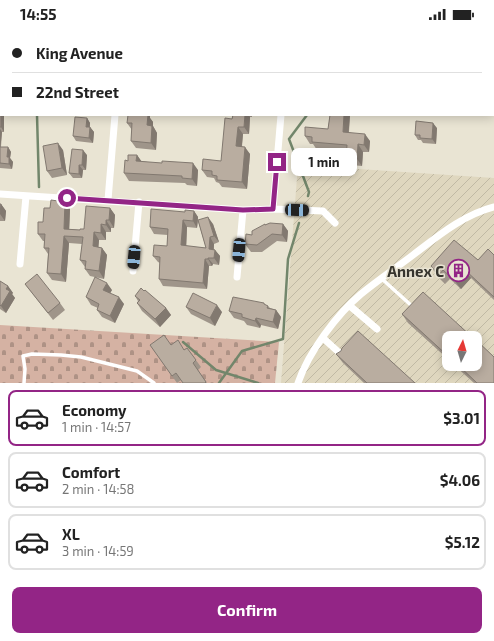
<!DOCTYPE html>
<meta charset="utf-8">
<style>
body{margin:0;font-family:"Exo 2",sans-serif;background:#f6f6f6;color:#222;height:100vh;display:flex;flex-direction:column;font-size:15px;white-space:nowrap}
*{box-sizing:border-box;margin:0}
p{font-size:13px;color:#767676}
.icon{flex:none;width:22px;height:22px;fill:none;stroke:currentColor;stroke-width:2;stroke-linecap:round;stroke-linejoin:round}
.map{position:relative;height:355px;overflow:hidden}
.panel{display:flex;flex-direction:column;background:#fff;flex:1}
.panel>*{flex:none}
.top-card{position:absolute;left:0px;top:0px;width:494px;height:88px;box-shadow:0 2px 10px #0003;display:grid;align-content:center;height:88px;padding:0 12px;background:#fff}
.needle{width:26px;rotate:5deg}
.fabs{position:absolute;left:442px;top:303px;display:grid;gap:8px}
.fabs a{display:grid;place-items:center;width:40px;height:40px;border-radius:8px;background:#fff;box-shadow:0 2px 10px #0003;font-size:20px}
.end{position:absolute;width:18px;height:18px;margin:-9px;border:5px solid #932586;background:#fff;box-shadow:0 0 0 2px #fff}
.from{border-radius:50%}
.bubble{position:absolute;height:28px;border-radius:8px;background:#fff;box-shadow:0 2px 10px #0003;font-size:13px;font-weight:700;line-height:28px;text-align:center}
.car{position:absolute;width:12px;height:24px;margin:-12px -6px;border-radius:5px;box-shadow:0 0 3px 1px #0007;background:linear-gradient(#222 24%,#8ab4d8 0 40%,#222 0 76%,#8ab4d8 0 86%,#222 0)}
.top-card b{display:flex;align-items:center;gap:14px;height:38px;font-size:15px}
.top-card b+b{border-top:1px solid #e0e0e0}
.top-card i{width:10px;height:10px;background:#222}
ul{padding:7px 0 0;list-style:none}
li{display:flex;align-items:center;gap:12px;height:56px;margin:0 8px 6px;padding:0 4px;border:2px solid #e0e0e0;border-radius:8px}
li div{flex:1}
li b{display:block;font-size:15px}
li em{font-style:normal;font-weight:700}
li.on{border-color:#932586}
li>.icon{width:36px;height:36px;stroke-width:1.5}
.button{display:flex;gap:8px;margin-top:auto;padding:8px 12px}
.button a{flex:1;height:46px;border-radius:8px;background:#932586;color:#fff;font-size:16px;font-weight:700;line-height:46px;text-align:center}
.status{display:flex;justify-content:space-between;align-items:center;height:28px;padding:0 20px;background:#fff;direction:ltr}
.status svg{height:11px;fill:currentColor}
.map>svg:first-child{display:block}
</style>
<div class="status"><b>14:55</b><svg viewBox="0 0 49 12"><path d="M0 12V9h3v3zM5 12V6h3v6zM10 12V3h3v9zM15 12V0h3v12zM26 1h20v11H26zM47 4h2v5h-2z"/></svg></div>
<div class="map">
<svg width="494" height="355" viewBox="0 0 494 355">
<defs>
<pattern id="industrial-furrows" width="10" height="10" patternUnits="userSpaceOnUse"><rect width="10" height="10" fill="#dfd7bf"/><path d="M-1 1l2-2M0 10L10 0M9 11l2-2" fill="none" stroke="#c0b9a4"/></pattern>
<pattern id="cemetery-stones" width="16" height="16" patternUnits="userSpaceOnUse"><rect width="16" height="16" fill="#d5b2a3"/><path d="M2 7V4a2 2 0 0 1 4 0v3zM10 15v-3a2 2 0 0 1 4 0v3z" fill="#ae9285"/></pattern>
</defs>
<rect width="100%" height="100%" fill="#e9e4d3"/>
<path fill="url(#industrial-furrows)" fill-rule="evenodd" d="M298,137l196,13v205h-213zM449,310h26v26h-26z"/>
<path fill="url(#cemetery-stones)" d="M0,297l279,17 -4,41h-275z"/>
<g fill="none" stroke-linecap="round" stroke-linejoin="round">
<path stroke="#72866b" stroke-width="2.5" d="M39,0v1
M357,1l2,-1
M37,87l2,72
M307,87l-18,24 20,53 -1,4
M183,314l33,28 42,13
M219,355l23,-32 41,-12 5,-80 11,-36"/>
<path stroke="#fff" stroke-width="3.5" d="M382,251l31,28
M24,355l1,-14 -2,-13 9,-2 29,1 20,2 56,14 17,12"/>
<path stroke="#fff" stroke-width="7" d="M123,1v-1
M289,1v-1
M0,12h1
M493,55h1
M0,166l243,16 30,-1 50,2 12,12
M108,172l7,-85
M273,181l8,-94
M20,236l6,-68
M133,243l6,-69
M237,249l6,-67
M350,278l27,23
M323,310l21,19
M298,355c10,-30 39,-69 63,-89 17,-14 35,-26 52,-39 25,-19 50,-40 81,-48"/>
</g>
<path fill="#9f958a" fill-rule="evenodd" d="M91,0h8v1h-8z
M135,0h127v1h-125z
M493,2l1,1v20h-1z
M0,76l4,28h-2l-1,15h7l3,5 -1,6 3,4 -1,7 -12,-1z
M233,87h19v2h-2l-1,17h-6l-1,13 8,7 -3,35 -25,-2 -3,-4 -3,-1 -2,-4 -7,-1 -5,-7 19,-9 11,-42z
M330,87h20l-1,17 21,9 -1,11h-6l-1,14 -11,-1 -5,-7v-6l-29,-2 -4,-6h-3l-5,-8 23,-7z
M87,90l3,5v4l4,5 -1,11 -17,-2 -3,-5z
M150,90l3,4v4l4,7 -1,17 -20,-2 -5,-7 1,-11 -5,-7z
M437,100l-1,16 -13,-1 -2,-3h-3l-3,-5z
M63,122l4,25 -15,3 -5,-7z
M87,127l-1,15h-3l-1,8h-9l-4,-5z
M137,127l4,6 57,9 -1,16 -10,-1 -2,-2 -56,-2 -5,-8 4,-12z
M65,174l5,7 -1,20 11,1 4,-1 26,-21 5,7 -1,13h-3v4h-5v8h-7l-1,7 4,1 5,7 -3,24 -14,-3 -5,-7v-2l-5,-7 2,-16 -13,-1 -3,39 -14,-2 -5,-7 1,-19 -4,-6v-7h-1l-5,-7 12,-26z
M0,176h1l5,7 -1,10h-5z
M194,183l4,6v3l15,4 6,18 -5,2v5l1,1 5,6 -1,9 -6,-1 -1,2h-3l-2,23 -44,-3 -4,-7 1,-16 -2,-1 -5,-6 14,-10 1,-11 -14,-1 -4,-7 35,-15zM198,193l8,27 -20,-2 1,-19 10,1z
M283,196l5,7 -1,11 -10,-1 -15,11h-11l-6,-8 7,-9 13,-10z
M494,227v45l-23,-22 -10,11 -11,-10 -5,5 -8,-8 -6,-10 47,-6z
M0,253l8,5 5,7 -1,1 3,4 -9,15 -6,-4z
M25,256l35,19 5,7 -12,10z
M112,262l-2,3 14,11 -9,19 -13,-6 -5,-7 1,-2 -7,-3 -5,-8z
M144,263l22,17 5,7 -11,12 -18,-16 -5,-8 1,-2 -3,-5z
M265,277l3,1 2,2 6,2 5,7 -3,12 -17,-4 -1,3 -13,-3 -3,-4 -10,-3 -5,-7z
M186,279l36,5 -7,14 -24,-12z
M402,286l47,24v22l-41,-37z
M150,317h21l13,5 3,-2 14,19 -3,3 9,13h-24l-2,-3 -4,3z
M336,326l79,29h-51l-21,-20z
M453,336h22l19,19h-20z"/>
<path fill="#827970" d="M332,0h6v1h-6z
M1,87h3v17l-3,-5z
M145,87h5v3l3,4v4l4,7 -1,17 -5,-7z
M245,87h4l1,2 -1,17 -5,-7z
M344,87h6l-2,24 -5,-7z
M87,90l3,5 -1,9 -3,-5z
M433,95l4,5 -1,16 -4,-5z
M90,99l4,5 -1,11 -4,-5z
M238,99l5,7 -2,19 -5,-7z
M0,101l2,3 -2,19z
M365,106l5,7 -1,11 -5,-7z
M58,115l5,7 4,25 -5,-7z
M358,116l5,8 -1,14 -5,-7z
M8,119l3,5 -1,6 3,4 -1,7 -3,-5 -2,-7z
M245,119l5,7 -3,35 -5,-7z
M83,122l4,5 -1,15 -4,-5z
M137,127l5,7 -6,-1z
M193,135l5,7 -1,16 -5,-7z
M79,137l4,5 -1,8 -3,-4z
M65,174l5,7 -1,27 -5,-7z
M1,176l5,7 -1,10 -5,-7z
M110,180l5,7 -1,13 -5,-8z
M194,183l4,6 -1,11 -4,-7z
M208,189l5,7 6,18 -5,-6z
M106,192l5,8v4l-5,-7z
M183,192l4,7 -1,25 -5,-7z
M101,196l5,8v8l-5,-7z
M283,196l5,7 -1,11 -5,-7z
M94,204l5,8 -1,14 -5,-8z
M64,208l5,7 -3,39 -5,-8z
M210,209l4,7 -1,12 -4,-7z
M102,220l5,7 -3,24 -5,-8z
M215,222l5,6 -1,9 -5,-7z
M208,230l5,6 -1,2 -4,-7z
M205,231l4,7 -2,23 -4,-6z
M464,241l7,9 -10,11 -7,-9z
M107,255l5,7 -4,7 -5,-7z
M8,258l5,7 -1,1 3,4 -9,15 -5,-7 5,-17z
M119,269l5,7 -9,19 -5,-7z
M217,277l5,7 -7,14 -5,-8z
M166,280l5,7 -11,12 -5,-8z
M276,282l5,7 -3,12 -5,-7z
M256,290l5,7 -1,3 -5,-7z"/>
<path fill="#b9ada0" stroke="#827970" d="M175,0h84v1h-84z
M310,0h22v1h-22z
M361,0h126l3,1h-129z
M493,2l1,1v15l-1,-1z
M0,27h1v40l-1,-1z
M0,76h1v23h-1z
M128,87h20l-1,10 5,1 -1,17 -20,-2 1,-18h-5z
M233,87h12l-1,12h-6l-2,19 9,1 -3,35 -25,-2v-4l-5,-1v-4l-10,-1 1,-11 18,2 4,-43 7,1z
M330,87h14l-1,17 22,2 -1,11 -6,-1 -1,15 -11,-1 1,-13 -35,-3v-5l-7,-1v-9l23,2z
M75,89l12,1 -1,9h4l-1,11 -16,-2z
M416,93l17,2 -1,16 -12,-1v-3h-5z
M58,115l4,25 -15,3 -4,-25z
M0,119h8l-1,10h2v7l-9,-1z
M72,121l11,1 -1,15h-3v9l-10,-1z
M128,127h9l-1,6 26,2v-2l31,2 -1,16 -10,-1v-2l-58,-3 1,-13 3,1z
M51,172l14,2 -1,27 16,1v-1h4l2,-23 24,2 -1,12h-3v5l-5,-1v9l-7,-1 -1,14 9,2 -3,23 -14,-2 1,-8 -6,-1 3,-23 -19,-1 -3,38 -14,-1 2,-25h-5l1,-14h-7v-12h5l1,-14h6z
M0,176h1l-1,10z
M151,181l34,3v-2l9,1 -1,10 -10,-1 -2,25 25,3 -8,-28 10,-3 6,19 -4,1 -1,12 6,1 -1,8h-6v1h-3l-2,24 -44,-4 1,-22 -7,-1 1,-11 13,1 1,-17 -18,-2z
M270,195l13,1 -1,11 -10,-1 -15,11 -12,-1 1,-10 6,1v-4l13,-7v1z
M454,212l24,20 10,-11 6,6v42l-30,-28 -10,11 -11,-10 -4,5 -8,-9z
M37,246l23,29 -12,10 -23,-29z
M95,249l12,6 -4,7 16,7 -9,19 -13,-6 2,-6 -13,-7z
M0,253l8,5 -2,3 4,2 -9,15 -1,-1z
M141,260l3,3 1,-1 21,18 -11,11 -18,-16 3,-3 -5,-4z
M423,264l50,46h-24v19l-47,-43z
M193,265l24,12 -7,13 -24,-11z
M233,269l31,6v1l4,2 -1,2 9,2 -3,12 -17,-4 -1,3 -13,-4v-3l-13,-3z
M358,303l57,52h-48l-31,-29 5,-3 1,-3z
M164,307l7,10 7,-5 6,10 3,-2 9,12 -3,3 13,19 -1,1h-22l-7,-10 -4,3 -22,-31z
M475,311l19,18v26h-17l-20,-19h18z"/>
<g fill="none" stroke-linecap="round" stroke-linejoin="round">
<path stroke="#932586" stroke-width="5" d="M67,170l176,12 30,-1 4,-47"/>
</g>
<defs>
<symbol id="building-ring" viewBox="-11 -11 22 22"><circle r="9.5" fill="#e9e4d3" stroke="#932586" stroke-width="1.5"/><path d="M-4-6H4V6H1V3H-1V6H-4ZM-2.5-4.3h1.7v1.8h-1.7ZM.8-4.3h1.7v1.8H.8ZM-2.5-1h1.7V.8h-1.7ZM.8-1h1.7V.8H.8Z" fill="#932586"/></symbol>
</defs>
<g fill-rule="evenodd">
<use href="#building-ring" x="446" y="230" width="25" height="25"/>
</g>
<g text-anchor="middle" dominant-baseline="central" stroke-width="3" stroke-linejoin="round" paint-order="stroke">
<g font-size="15" font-weight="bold" fill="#37352e" stroke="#e9e4d3" text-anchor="end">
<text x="444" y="243">Annex C</text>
</g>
</g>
</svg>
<div class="fabs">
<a><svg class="needle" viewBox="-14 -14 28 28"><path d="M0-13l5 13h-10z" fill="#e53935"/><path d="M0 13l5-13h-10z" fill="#767676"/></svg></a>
</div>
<i class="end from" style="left:67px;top:170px"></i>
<i class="end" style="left:277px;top:134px"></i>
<div class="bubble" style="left:291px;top:120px;width:66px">1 min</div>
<i class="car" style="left:297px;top:182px;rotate:92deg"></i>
<i class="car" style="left:239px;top:222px;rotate:185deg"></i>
<i class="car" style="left:134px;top:229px;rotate:185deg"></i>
<div class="top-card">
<b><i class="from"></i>King Avenue</b>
<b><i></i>22nd Street</b>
</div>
</div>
<section class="panel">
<ul>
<li class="on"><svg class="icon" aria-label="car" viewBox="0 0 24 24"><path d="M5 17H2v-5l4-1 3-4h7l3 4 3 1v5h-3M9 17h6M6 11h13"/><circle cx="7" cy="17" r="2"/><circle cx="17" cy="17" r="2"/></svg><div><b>Economy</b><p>1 min · 14:57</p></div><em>$3.01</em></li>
<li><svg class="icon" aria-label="car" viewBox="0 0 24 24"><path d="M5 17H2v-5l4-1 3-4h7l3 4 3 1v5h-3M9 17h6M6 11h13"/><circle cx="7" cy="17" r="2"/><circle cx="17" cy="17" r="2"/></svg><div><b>Comfort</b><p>2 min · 14:58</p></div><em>$4.06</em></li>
<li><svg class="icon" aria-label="car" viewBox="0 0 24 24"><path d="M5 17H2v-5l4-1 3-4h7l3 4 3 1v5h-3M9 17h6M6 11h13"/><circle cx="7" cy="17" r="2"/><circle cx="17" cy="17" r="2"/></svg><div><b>XL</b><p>3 min · 14:59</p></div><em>$5.12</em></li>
</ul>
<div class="button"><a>Confirm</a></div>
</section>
